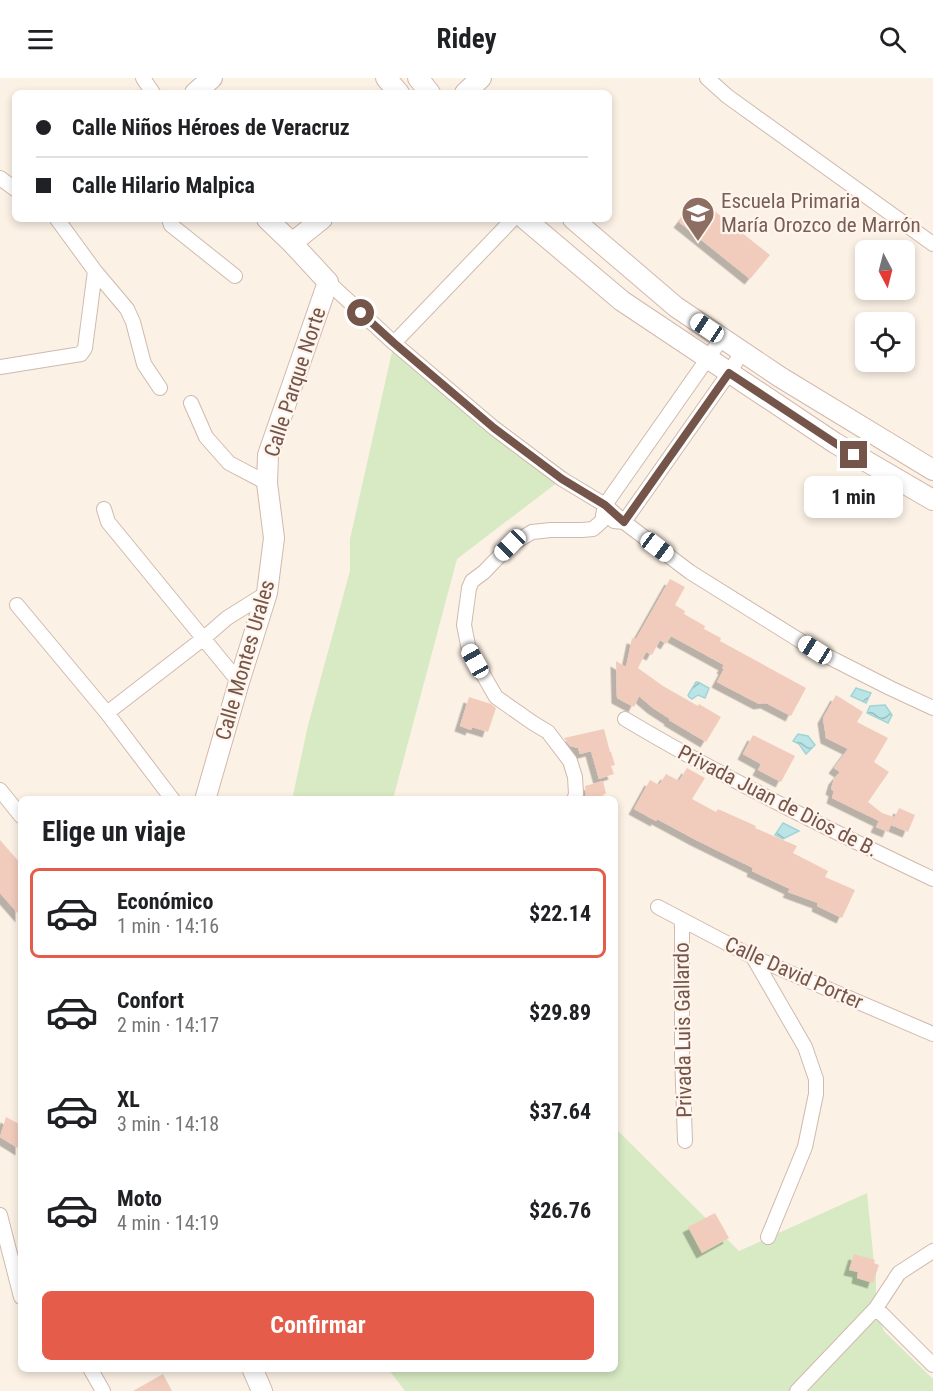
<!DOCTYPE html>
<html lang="es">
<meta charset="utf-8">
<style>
body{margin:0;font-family:"Roboto Condensed",sans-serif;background:#f6f6f6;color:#202124;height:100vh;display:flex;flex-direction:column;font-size:22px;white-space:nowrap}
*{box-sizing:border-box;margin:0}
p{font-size:20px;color:#757577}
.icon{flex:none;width:33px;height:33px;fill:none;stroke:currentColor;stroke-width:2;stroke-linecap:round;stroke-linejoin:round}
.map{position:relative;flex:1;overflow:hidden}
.side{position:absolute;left:18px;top:718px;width:600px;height:576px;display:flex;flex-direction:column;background:#fff;border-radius:9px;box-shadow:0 3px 9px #0003}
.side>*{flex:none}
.guide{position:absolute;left:12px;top:12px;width:600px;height:132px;border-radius:9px;box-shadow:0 3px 9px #0003;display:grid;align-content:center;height:132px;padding:0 24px;background:#fff}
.needle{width:39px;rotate:173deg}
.tools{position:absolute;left:855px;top:162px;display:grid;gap:12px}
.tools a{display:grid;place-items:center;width:60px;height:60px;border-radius:9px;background:#fff;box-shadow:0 3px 9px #0003;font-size:30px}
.end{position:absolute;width:27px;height:27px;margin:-14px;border:8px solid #75554a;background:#fff;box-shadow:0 0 0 3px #fff}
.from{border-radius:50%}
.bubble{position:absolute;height:42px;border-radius:9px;background:#fff;box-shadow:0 3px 9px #0003;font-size:20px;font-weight:700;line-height:42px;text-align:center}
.car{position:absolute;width:18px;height:36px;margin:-18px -9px;border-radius:8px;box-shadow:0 0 4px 2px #0007;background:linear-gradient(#fff 24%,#345 0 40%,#fff 0 76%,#345 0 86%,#fff 0)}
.guide b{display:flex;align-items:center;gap:21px;height:57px;font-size:22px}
.guide b+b{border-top:2px solid #e0e0e0}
.guide i{width:15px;height:15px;background:#202124}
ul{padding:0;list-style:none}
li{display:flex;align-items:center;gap:18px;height:90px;margin:0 12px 9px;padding:0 12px;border:3px solid transparent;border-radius:9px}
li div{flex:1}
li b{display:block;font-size:22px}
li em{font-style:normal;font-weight:700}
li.active{border-color:#e55c4b}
li>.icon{width:54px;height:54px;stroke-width:1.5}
h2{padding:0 24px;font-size:27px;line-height:72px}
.action{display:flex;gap:12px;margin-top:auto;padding:12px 24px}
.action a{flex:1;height:69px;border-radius:9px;background:#e55c4b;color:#fff;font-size:24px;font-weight:700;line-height:69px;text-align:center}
header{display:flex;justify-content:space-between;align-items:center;height:78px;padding:0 24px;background:#fff;font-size:27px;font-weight:700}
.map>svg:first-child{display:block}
</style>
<header><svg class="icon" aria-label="menu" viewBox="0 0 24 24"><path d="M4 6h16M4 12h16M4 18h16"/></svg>Ridey<svg class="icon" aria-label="search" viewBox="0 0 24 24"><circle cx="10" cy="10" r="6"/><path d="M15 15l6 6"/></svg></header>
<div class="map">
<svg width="933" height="1313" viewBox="0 0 933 1313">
<defs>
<pattern id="water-waves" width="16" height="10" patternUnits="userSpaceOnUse" patternTransform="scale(1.5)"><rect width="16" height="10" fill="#bae4e6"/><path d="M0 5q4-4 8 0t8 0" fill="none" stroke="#9cbcbc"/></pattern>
<filter id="shadow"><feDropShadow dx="-5.5" dy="5.5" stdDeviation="0" flood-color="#0004"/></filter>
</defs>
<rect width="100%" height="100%" fill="#fcf1e5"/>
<path fill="#d8eac4" d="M394,265l168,136 -105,80 -64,240 -101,1 16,-75 42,-154v-32z
M615,1050l124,123 128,-58 7,70 2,10v35l8,23 49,48v12h-528l-16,-21h226z"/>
<path fill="url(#water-waves)" stroke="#a0d5d7" stroke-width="1.5" d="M696,604h2l11,6 -4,10 -7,-3 -6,4 -3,-2 -1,-2z
M856,610l15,5 -5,10 -15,-7z
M885,627l7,10 -4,8 -21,-10 3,-7z
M798,656l10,2 7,9 -9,9 -7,-10 -6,-3z
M783,745l16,8 -16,8 -8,-4z"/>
<path fill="#f1ccbd" filter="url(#shadow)" d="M698,120l72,57 -20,24 -71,-57z
M670,501l15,8 -10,18 10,6 -1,3 21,12 -1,3 17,9 -1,3 86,47 -15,28 -25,-13 -7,1 -42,-22 7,-13 -2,-1 2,-3 -53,-29 -5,8 -6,-4 -8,15 -6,-3 -8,16 25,18 35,20 1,-2 22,13 -15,25 -37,-22 1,-1 -17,-11 -14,-12 -5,11 -17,-9 -1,-37 10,6 6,-29 4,1z
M836,617l27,17 -6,10 31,16 -14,24 15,10 -21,30 14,11 12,4 -6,15 -12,-5 3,-6 -47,-23 2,-7 -3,-2 3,-10 6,-7 -6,-4 14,-19 -22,-11 -3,-20z
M469,619l22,7 5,4 -8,24 -16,-5 -1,3 -11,-4z
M604,651l6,23h1l4,13 -4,1 3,8 -15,5 -8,-28 -11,3 -2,-6 -8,-2 -6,-8z
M753,657l42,21 -14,26 -23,-12 3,-6 -18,-10z
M687,690l18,10 -13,21 24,13 2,-3 38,17 -1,2 42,18 -4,7 35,18 -3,6 30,13 -13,28 -25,-12 1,-3 -30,-11 2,-3 -38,-18 1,-3 -57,-28 -39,-21 -1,2 -22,-12 16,-29 9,5 7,-11 13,7z
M603,703l3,12 -7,5h-13l-1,-12z
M899,730l16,7 -7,17 -17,-7z
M0,762l21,24v53l-21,-24z
M6,1039l15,8v25l-21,-13z
M715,1135l14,25 -27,15 -14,-26z
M854,1176l21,6 -1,3 5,2 -6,18 -16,-5 1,-6 -9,-2z
M163,1296l9,17h-39z"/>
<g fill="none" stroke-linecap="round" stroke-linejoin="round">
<defs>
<path id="street" d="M143,0l10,15
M707,0l20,18 206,148
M0,100l15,11
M57,141l38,52 32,38 6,13 11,42 16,24
M169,141l2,6 64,51
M328,204l66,61 100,85 68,51 43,26 19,17 66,50 125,78 75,38 43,20
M394,265l119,-124
M0,289l81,-13 4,-6 10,-77
M191,325l15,34 23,26 38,20
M104,431l4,13 131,160
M614,443l10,1 105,-149 13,-21
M17,527l90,108 66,87
M107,635l97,-75 23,-20 40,-25
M625,641c99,59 203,110 308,160
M0,712l21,26
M574,722l2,-6 -1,-17 -5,-16 -22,-29 -15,-9 -37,-26 -27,-47 -5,-25 5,-37 3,-7 12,-9 26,-27 22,-13 19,-2h31l11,-1 9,-8 3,-16 117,-167
M658,829l95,50 180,77
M682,842v135l3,86
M753,879l52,90 11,32v15l-11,53 -37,90
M0,1137l21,82
M876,1230l57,57
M91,1292l12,21
M797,1313l79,-83 23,-35 34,-22"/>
<path id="secondary" d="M386,0l13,15
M418,0l12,15
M195,15l17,-15
M465,15l16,-15
M525,141l97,82 213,142 98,57
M573,141l103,88 104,70 153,93
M292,165l30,-24
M205,722l34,-118 28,-89 7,-55 -7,-55 1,-28 60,-173 -36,-39 -25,-24
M253,1292l9,21"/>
</defs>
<use href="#street" stroke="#d0b9ae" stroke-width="16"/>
<use href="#secondary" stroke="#d3b8ac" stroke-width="22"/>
<use href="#street" stroke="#fff" stroke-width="14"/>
<use href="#secondary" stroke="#fff" stroke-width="20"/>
</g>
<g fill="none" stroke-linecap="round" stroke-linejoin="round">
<path stroke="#75554a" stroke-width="8" d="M361,235l33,30 100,85 68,51 43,26 19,17 105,-149 106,70 19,12"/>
</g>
<defs>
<symbol id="school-pin" viewBox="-11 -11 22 30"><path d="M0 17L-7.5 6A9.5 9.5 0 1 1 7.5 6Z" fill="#8d6e63" stroke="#fff5ec"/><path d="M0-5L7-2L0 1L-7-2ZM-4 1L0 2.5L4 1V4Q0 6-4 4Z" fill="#fff"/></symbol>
</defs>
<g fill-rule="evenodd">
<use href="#school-pin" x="679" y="116" width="38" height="52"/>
</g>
<g text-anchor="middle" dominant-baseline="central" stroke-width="4.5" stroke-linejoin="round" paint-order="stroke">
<g font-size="21" fill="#785e54" stroke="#fff5ec" text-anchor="start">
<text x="721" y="123">Escuela Primaria<tspan x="721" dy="24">María Orozco de Marrón</tspan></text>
</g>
<g font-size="21" fill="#75554a" stroke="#fff5ec">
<text transform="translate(295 304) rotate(-72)">Calle Parque Norte</text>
<text transform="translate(245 582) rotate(-74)">Calle Montes Urales</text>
<text transform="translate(778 723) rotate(27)">Privada Juan de Dios de B.</text>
<text transform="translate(794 895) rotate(24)">Calle David Porter</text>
<text transform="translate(683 952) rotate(-91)">Privada Luis Gallardo</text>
</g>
</g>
</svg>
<div class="tools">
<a><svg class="needle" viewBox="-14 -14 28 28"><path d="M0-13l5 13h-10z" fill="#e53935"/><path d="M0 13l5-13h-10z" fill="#757577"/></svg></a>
<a><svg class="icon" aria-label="locate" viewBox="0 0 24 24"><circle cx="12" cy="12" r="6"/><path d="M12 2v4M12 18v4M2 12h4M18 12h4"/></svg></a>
</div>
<i class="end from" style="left:361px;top:235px"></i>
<i class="end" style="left:854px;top:377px"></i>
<div class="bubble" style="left:804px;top:398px;width:99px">1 min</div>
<i class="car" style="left:707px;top:250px;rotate:304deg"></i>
<i class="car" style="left:510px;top:467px;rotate:225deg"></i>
<i class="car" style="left:657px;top:469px;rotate:127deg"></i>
<i class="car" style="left:815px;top:572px;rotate:302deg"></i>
<i class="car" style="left:475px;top:583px;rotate:331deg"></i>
<div class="guide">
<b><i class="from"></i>Calle Niños Héroes de Veracruz</b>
<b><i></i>Calle Hilario Malpica</b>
</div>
<section class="side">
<h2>Elige un viaje</h2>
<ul>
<li class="active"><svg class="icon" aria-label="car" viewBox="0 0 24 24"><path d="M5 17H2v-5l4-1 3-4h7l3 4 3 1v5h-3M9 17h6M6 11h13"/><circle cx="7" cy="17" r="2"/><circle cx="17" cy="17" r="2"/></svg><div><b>Económico</b><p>1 min · 14:16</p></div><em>$22.14</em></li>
<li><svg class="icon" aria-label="car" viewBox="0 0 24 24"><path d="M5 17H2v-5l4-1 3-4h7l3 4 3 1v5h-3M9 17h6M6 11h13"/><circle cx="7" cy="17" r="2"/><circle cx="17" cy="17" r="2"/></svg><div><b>Confort</b><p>2 min · 14:17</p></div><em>$29.89</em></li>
<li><svg class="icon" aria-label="car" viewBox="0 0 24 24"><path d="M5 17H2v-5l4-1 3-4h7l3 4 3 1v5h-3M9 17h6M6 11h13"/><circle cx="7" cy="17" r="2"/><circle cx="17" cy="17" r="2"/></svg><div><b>XL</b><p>3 min · 14:18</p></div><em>$37.64</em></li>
<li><svg class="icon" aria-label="car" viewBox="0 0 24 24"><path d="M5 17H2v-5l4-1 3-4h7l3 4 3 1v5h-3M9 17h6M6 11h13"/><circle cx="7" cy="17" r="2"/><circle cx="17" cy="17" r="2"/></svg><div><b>Moto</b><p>4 min · 14:19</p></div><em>$26.76</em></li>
</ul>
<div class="action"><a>Confirmar</a></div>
</section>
</div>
